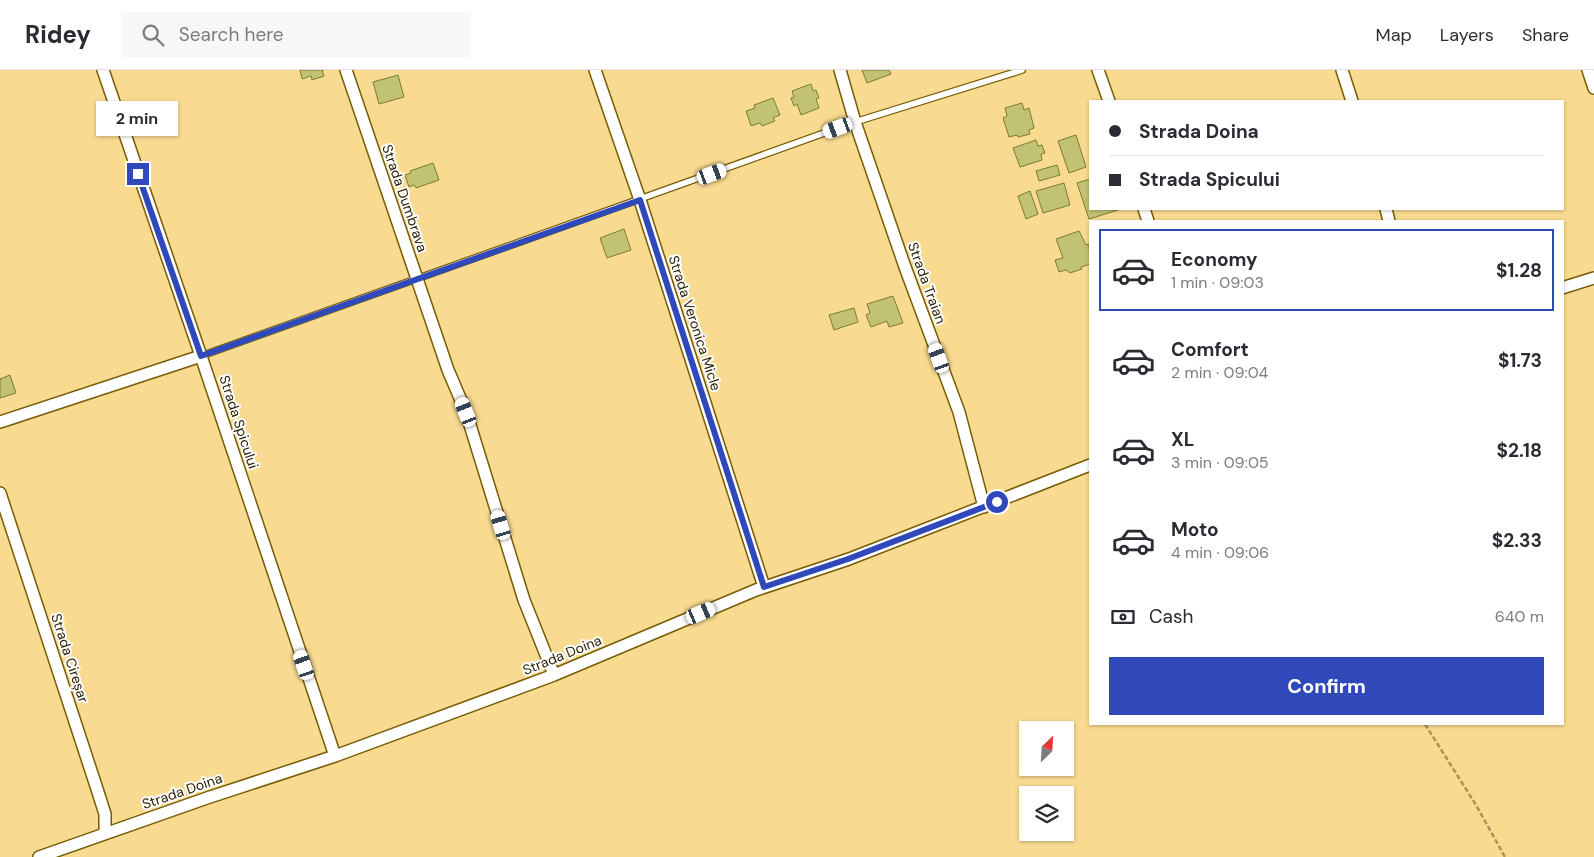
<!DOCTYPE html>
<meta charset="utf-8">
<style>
body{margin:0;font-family:"DM Sans",sans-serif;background:#f7f7f7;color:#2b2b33;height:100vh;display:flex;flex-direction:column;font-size:19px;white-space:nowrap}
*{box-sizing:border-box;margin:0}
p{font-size:16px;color:#7c7c81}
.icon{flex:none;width:28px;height:28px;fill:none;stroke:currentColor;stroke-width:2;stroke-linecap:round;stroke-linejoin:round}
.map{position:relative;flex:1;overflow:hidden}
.panel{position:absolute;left:1089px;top:150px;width:475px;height:505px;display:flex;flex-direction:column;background:#fff;border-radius:0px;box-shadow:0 1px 4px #0004}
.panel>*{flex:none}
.banner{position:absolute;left:1089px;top:30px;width:475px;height:110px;border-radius:0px;box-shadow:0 1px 4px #0004;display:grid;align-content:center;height:110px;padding:0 20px;background:#fff}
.needle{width:32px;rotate:25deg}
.tools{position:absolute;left:1019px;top:651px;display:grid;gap:10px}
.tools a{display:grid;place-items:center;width:55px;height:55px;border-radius:0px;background:#fff;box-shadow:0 1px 4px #0004;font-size:25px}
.end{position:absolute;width:22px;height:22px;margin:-11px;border:6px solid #2f49ba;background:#fff;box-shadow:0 0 0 2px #fff}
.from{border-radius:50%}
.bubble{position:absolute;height:35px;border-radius:0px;background:#fff;box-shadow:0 1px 4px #0004;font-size:16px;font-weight:700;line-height:35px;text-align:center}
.car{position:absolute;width:15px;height:30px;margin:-15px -8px;border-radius:6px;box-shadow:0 0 4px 1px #0007;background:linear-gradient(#fff 24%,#345 0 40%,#fff 0 76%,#345 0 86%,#fff 0)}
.banner b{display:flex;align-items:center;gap:18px;height:48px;font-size:19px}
.banner b+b{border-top:1px solid #e1e1e2}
.banner i{width:12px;height:12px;background:#2b2b33}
ul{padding:9px 0 0;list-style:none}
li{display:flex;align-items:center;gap:15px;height:82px;margin:0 10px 8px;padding:0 10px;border:2px solid transparent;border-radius:0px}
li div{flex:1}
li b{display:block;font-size:19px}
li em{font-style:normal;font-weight:700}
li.selected{border-color:#2f49ba}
li>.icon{width:45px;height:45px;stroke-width:1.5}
.pay{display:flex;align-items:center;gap:12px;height:55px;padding:0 20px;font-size:19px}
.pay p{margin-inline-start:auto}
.button{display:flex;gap:10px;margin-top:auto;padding:10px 20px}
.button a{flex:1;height:58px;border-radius:0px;background:#2f49ba;color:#fff;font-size:20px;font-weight:700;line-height:58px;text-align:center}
header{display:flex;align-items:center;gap:30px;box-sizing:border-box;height:70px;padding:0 25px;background:#fff;border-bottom:1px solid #e1e1e2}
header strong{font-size:24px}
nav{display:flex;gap:28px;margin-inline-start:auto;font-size:18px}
.search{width:350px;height:45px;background:#f7f7f7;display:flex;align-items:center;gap:12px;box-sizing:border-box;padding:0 18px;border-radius:0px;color:#7c7c81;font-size:19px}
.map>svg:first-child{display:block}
</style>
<header>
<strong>Ridey</strong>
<div class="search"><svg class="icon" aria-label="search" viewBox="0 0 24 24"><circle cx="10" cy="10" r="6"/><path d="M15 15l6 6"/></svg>Search here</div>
<nav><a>Map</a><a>Layers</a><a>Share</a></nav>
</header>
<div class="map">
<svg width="1594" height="787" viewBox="0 0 1594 787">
<rect width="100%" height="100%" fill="#f8da90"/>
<path fill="#c2c275" stroke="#7d7c30" d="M300,0h24l-2,1 2,5 -12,4 -1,-4 -9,3z
M862,0h27l2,4 -24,9z
M398,5l6,22 -25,7 -6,-22z
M811,14l2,7 3,-1 3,8 -3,1 3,9 -18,7 -4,-11 -3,2 -3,-8 3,-1 -2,-6z
M773,28l7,17 -7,3 2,3 -13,5 -2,-3 -9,3 -5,-15 9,-3 -1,-3z
M1022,33l2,7 5,-2 5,20 -5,2 1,4 -12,3 -1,-2 -8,2 -6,-19 4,-2 -2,-8z
M1076,65l10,32 -17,6 -11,-32z
M1036,70l2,6 4,-1 3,8 -4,1 1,6 -22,7 -7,-19z
M433,93l6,17 -23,8 -2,-3 -5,2 -4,-12 6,-2 -1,-2z
M1057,95l3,10 -21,6 -3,-10z
M1090,109v30l28,1 -29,9 -12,-36z
M1064,113l6,22 -27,8 -7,-22z
M1030,121l8,23 -12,5 -8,-23z
M624,159l7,21 -24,8 -7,-20z
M1079,161l7,14 3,-1 1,20 -9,3 1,2 -12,4 -4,-3 -7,2 -4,-12 8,-2 -7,-19z
M893,226l10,27 -14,4 -2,-6 -16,6 -5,-12 4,-2 -3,-9z
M854,238l4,14 -24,8 -5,-15z
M10,305l6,18 -16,5v-19z"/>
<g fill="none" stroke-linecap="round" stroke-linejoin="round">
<defs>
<path id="lane" d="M201,286l654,-234 167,-52"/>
<path id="street" d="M103,0l98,286 134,400
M346,0l102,300 18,42 58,188 30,75
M595,0l45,130 124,387
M840,0l15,52 50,145 54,145 25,95
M1098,0l11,31
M1342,0l10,31
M1588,0l6,18
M1144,139l4,12
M1386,139l3,12
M1562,218l32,-10
M0,352l201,-66
M0,423l97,296 8,25v19
M39,787l168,-59 128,-42 219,-81 202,-85 93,-31 241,-94"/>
</defs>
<use href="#lane" stroke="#775c04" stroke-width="8"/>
<use href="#street" stroke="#775c04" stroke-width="14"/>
<path stroke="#a99359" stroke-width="2.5" stroke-dasharray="5 2.5" stroke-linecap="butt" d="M1425,654l51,81 29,52"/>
<use href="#lane" stroke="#fff" stroke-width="5.5"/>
<use href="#street" stroke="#fff" stroke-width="11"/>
</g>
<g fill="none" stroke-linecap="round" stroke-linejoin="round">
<path stroke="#2f49ba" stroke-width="6" d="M138,104l63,182 439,-156 124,387 84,-28 149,-57"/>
</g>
<g text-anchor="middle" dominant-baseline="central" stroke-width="4" stroke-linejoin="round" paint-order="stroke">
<g font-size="14" fill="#2c2102" stroke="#fefefe">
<text transform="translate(405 128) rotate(71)">Strada Dumbrava</text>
<text transform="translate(927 213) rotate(70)">Strada Traian</text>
<text transform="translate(695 253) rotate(72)">Strada Veronica Micle</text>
<text transform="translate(239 352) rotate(72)">Strada Spicului</text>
<text transform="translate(562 585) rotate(-22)">Strada Doina</text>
<text transform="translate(70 588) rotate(72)">Strada Cireșar</text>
<text transform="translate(182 721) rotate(-19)">Strada Doina</text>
</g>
</g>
</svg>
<div class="tools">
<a><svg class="needle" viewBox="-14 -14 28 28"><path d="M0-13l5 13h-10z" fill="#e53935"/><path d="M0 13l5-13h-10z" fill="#7c7c81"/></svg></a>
<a><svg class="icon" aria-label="layers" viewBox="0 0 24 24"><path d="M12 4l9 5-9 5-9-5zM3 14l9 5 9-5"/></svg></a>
</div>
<i class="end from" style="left:997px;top:432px"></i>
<i class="end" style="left:138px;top:104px"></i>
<div class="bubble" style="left:96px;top:31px;width:82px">2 min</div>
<i class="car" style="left:838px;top:58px;rotate:250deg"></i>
<i class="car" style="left:712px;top:104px;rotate:70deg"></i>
<i class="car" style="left:939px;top:288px;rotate:340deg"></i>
<i class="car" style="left:466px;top:342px;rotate:338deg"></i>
<i class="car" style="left:501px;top:455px;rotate:343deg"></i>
<i class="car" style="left:701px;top:543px;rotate:67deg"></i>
<i class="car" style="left:304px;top:595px;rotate:341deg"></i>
<div class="banner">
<b><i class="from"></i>Strada Doina</b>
<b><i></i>Strada Spicului</b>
</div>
<section class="panel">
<ul>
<li class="selected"><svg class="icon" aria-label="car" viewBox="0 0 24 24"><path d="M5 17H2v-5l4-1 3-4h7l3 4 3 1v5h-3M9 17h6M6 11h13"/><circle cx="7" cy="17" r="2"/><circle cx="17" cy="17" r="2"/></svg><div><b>Economy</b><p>1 min · 09:03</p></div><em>$1.28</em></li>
<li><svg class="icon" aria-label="car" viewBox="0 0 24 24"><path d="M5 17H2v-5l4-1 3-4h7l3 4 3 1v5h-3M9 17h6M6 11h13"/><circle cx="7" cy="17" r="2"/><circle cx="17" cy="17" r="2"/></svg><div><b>Comfort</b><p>2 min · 09:04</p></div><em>$1.73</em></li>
<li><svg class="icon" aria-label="car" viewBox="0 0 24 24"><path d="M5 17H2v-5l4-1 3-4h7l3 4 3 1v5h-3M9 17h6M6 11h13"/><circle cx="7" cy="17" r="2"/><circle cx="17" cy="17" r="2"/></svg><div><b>XL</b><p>3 min · 09:05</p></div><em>$2.18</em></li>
<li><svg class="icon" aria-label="car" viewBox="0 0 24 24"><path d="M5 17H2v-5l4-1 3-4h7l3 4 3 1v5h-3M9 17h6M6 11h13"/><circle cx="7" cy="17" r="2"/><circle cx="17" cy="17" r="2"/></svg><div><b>Moto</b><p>4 min · 09:06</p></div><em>$2.33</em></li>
</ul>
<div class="pay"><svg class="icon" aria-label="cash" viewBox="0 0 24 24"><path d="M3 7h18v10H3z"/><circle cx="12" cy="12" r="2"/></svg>Cash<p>640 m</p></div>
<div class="button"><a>Confirm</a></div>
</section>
</div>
